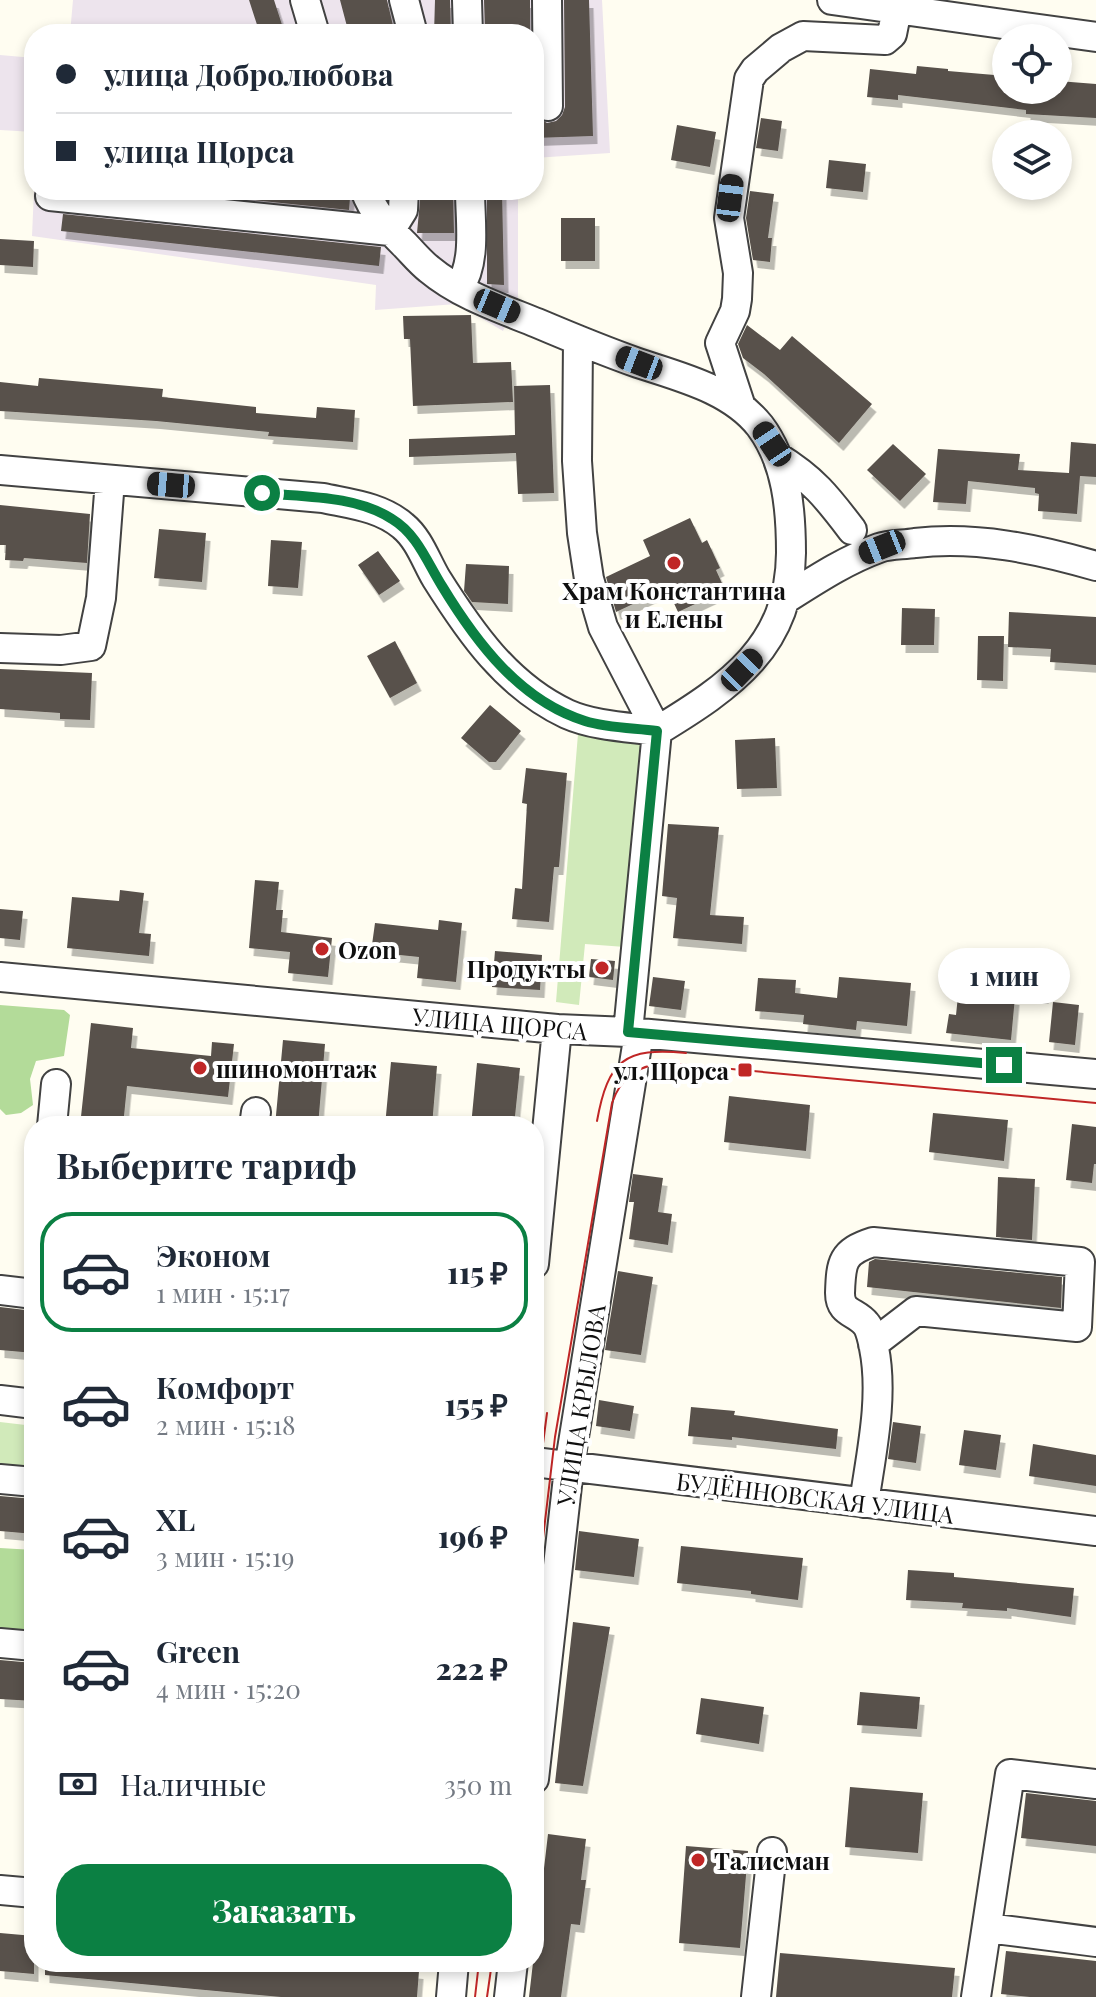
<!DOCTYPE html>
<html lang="ru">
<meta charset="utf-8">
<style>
body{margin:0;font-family:"Playfair Display",serif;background:#f6f6f7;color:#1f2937;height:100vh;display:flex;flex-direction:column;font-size:30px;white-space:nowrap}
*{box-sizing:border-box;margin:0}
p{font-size:26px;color:#747a83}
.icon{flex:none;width:44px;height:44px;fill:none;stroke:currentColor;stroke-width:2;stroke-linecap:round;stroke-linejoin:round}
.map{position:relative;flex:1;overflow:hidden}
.side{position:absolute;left:24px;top:1116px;width:520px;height:856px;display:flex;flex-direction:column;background:#fff;border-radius:32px;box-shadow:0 4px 12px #0003}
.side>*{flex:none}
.top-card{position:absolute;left:24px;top:24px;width:520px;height:176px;border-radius:32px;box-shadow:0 4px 12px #0003;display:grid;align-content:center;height:176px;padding:0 32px;background:#fff}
.buttons{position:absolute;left:992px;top:24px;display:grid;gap:16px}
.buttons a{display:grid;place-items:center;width:80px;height:80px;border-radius:50%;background:#fff;box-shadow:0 4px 12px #0003;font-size:40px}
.end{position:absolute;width:36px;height:36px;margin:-18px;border:10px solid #0b8043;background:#fff;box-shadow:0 0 0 4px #fff}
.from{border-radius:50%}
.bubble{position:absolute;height:56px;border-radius:28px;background:#fff;box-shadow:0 4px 12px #0003;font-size:26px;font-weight:800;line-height:56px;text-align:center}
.car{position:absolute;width:24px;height:48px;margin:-24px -12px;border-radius:10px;box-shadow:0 0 6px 2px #0007;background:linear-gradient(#222 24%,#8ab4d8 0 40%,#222 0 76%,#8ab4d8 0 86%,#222 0)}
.top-card b{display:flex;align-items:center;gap:28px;height:76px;font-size:30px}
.top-card b+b{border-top:2px solid #e0e1e3}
.top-card i{width:20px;height:20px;background:#1f2937}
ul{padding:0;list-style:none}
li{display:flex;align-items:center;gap:24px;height:120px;margin:0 16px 12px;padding:0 16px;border:4px solid transparent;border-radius:32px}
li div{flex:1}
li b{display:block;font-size:30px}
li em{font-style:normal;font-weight:800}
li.active{border-color:#0b8043}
li>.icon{width:72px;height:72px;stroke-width:1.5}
h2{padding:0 32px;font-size:36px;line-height:96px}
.pay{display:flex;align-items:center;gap:20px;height:88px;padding:0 32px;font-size:30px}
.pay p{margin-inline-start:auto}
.cta{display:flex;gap:16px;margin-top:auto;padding:16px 32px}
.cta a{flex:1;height:92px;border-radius:32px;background:#0b8043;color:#fff;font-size:32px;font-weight:800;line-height:92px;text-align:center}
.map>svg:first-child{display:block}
</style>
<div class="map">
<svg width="1096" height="1997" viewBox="0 0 1096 1997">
<defs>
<filter id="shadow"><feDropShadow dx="4.5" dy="8" stdDeviation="0" flood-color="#0004"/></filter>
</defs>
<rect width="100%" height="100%" fill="#fffdf1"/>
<path fill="#ede4ed" d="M73,0h529l8,153 -76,5v-124h-464z
M0,55l34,3v74l-34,-2z
M34,190h484v109l-15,32 -46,-27 -82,6 1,-25 -344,-49z"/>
<path fill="#d1eaba" d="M578,734l64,6 -17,207 -40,-3 -6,61 -23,-3z
M0,1422l34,4v61l-34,-4z"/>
<path fill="#b3db99" d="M0,1005l64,5 6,5 -6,41 -28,5 -6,18 3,26 -12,8 -15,2 -6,-6z
M0,1548l34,2v88l-34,-4z"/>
<path fill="#58514b" filter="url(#shadow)" d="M249,0h25l11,34h-25z
M340,0h47l8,34h-46z
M435,0h15l1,34h-17z
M484,0h46v34h-45z
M564,0h25l4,136 -59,2v-23l13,8 9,-2 6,-6 3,-8z
M917,66l31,3v2l58,5v14h52v-9l38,3v34l-70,-4v-4l-128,-15v5l-31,-3 3,-28 46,5z
M761,118l21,3 -4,30 -22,-3z
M677,125l39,7 -6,35 -39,-7z
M829,160l37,4 -3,28 -37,-4z
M158,190h190l2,8 -1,12z
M421,190h32l1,43h-37z
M487,190h15l2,95 -17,-1z
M750,191l24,3 -6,44h4l-2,24 -17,-2 -7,-42z
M63,214l318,33 -2,19 -318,-35z
M561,218h34v43h-34z
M0,239l34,2 -1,26 -33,-2z
M471,315l2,48 38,-1 2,40 -100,4 -3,-67h-6l-1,-23z
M747,325l33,25 12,-14 80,68 -33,39 -75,-69 -21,-16 -5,-14z
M39,378l124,11 -1,8 94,10v6l60,5 1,-11 38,3 -2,32 -85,-6 1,-4 -113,-11 -156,-10v-29l38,4z
M550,385l4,108 -36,1 -2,-41 -107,4v-18l106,-4 -1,-49z
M1071,442l25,2v33l-16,-1 -3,38 -39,-3 1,-17 -4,-1v-5l-67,-7 -2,23 -33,-2 5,-53 82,5 -2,16 51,3z
M893,444l33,30 -26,27 -33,-31z
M0,505l90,9 -3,49 -63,-5 -1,3 -18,-1 1,-15h-6z
M690,518l12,25 5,-3 13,28 -4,2 9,20 -47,22 -11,-24 -51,24 -10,-35 44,-21 -7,-16z
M159,529l47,4 -4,49 -48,-4z
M271,540l31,2 -4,46 -30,-2z
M378,551l22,30 -21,14 -21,-30z
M466,564l43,2 -1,38 -36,-2 -8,-11z
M902,608l33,1 -1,36h-33z
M1009,612l87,5v48l-46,-3 1,-13 -43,-2z
M978,636h26l-1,45 -26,-1z
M395,641l22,42 -27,15 -23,-42z
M0,669l92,4 -2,47 -30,-1v-6l-60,-4z
M490,705l31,26 -25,31h-7l-28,-24z
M775,738l2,50 -40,1 -2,-49z
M526,768l41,5 -8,94h-5l-5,55 -37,-3 3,-31 7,1 5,-85 -5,-1z
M668,824l51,3 -9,88 34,2 -2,27 -69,-6 4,-40 -15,-2z
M255,880l24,2 -3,28h7l-2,22 51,6 -4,39 -40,-4 2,-21 -41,-4z
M120,890l24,3 -5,40 12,1 -2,22 -82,-8 5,-51 47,4z
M0,909l23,2 -3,29 -20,-2z
M439,920l23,3 -6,59 -39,-4 2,-21 -48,-5 4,-29 63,7z
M495,951l47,4 -2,35 -48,-3z
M1013,954l33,2 -2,40 -33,-2z
M591,959l24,2 -2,19 -24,-3z
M653,977l32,4 -4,29 -32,-4z
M839,977l72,6 -4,43 -50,-5 -1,9 -53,-6 1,-9 -49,-4 3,-33 38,2 -1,13 42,5z
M986,994l29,3 -4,43 -65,-7 3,-19 7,1 2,-19 28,3z
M1053,1002l26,3 -4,40 -26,-3z
M91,1023l42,5 -2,20 80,8 1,-14 22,2 -6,53 -101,-11 -4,40h-43z
M283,1040l42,4 -7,82h-43z
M391,1062l46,4 -5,60h-47z
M477,1063l43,5 -6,58h-43z
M729,1096l81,9 -4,46 -82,-9z
M933,1113l75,7 -4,41 -75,-9z
M1072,1124l24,3v37h-2l-2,19 -26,-3z
M633,1174l30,4 -5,34 14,2 -4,31 -39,-6 5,-37h-5z
M998,1177l37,2 -3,61 -36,-3z
M875,1259l187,18 -1,31 -194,-21 2,-25z
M618,1271l35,6 -12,78 -36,-5z
M0,1307l34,4v42l-34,-3z
M599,1400l35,6 -4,25 -34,-5z
M691,1407l44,4 -1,4 104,14 -2,20 -104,-12v3l-44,-4z
M893,1422l28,4 -5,37 -28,-4z
M964,1430l37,5 -5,35 -37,-5z
M1033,1444l63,11v31l-67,-10z
M0,1496l34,3v35l-34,-3z
M579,1531l60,8 -5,38 -59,-7z
M681,1546l122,12 -5,42 -47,-6v-3l-74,-8z
M908,1570l46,3v4l120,11 -3,29 -64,-9v3l-45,-3 1,-5 -57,-3z
M573,1622l37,5 -27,159 -28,-3z
M0,1660l34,3v38l-34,-2z
M860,1692l60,5 -3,32 -60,-4z
M701,1698l63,9 -5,37 -63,-10z
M850,1787l73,6 -5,60 -73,-6z
M1026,1793l70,8v45l-75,-8z
M548,1834l38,5 -5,41h5l-6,45 -9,-1 -10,73h-32z
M686,1846l62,5 -8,97 -61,-5z
M0,1933l34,3v38l-34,-3z
M1006,1951l90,10v36h-66l-29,-3z
M780,1953l175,15 -3,29h-176z
M45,1962h273l101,9 -2,26h-136l-236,-22z"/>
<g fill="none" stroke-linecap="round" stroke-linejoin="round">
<defs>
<path id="minor" d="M305,0l10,34
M404,0l9,34
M467,0l1,34
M547,0l1,106
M832,0l264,37
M50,196l340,35 13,-21 1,-20
M459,288c18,-27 11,-66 11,-98
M578,340l-1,121 5,72 7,46 14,48 54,104 -29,301
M741,407l-21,-64 15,-32 2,-12 1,-26 -9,-55 20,-139 6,-9 26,-22 22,-12 82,4 7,-6 5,-25
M777,457c36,22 50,40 75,73
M0,470l323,28c28,6 58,9 80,28 16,13 23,35 33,52 34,54 71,108 131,136 27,12 60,13 90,17 74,-45 133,-85 134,-178 0,-44 -4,-91 -31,-127 -29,-37 -80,-49 -122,-63 -34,-12 -68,-26 -101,-40 -37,-15 -77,-28 -108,-54 -9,-7 -17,-17 -26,-26 -16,-16 -30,-31 -38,-53
M787,598c30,-19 59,-38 92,-50 11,-4 24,-3 36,-5 62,-7 122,6 181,23
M0,648l61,2 30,-4 10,-48 9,-118
M0,977l557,52 71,3 468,42
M52,1126l4,-42
M254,1126l2,-14
M534,1264l23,-235
M0,1290l34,4
M0,1400l34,4
M534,1462l562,69
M0,1479l34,3
M864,1503c7,-49 20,-106 10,-155 -1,-6 -4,-20 -8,-24 -10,-13 -26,-10 -26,-31 1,-31 2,-41 33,-51l207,20 -3,65 -161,-16 -43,33
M0,1643l34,3
M534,1779l35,-311 70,-435
M0,1890l34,3
M987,1928l109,14
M451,1997l3,-35
M509,1997l4,-35
M756,1997l16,-145
M976,1997l34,-223 86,10"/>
</defs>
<use href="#minor" stroke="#424242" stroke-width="32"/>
<use href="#minor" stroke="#fff" stroke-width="28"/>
<path stroke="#c02626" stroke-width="2" d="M597,1121c11,-61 28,-74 89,-68
M534,1512l13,-99
M534,1614l21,-177 57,-334c9,-26 26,-38 54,-40l430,40
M475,1997l4,-35
M487,1997l5,-35"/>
</g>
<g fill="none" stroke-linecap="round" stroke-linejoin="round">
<path stroke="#0b8043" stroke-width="10" d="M262,493c42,4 93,2 130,26 25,15 35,43 50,67 34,56 78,115 143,135 22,7 49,7 72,10l-29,301 376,33"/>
</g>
<g fill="#c02626" stroke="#fff" stroke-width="3">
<circle cx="674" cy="563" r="8"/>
<circle cx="322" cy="949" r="8"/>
<circle cx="602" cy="968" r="8"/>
<circle cx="200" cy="1068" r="8"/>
<rect x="737" y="1062" width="16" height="16" rx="4"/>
<circle cx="698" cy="1860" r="8"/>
</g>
<g text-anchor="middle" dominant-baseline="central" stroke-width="8" stroke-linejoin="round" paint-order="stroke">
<g font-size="24" font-weight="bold" fill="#0f0f0f" stroke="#fff" text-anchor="start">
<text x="674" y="590" text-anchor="middle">Храм Константина<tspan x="674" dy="28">и Елены</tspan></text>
<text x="338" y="949">Ozon</text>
<text x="586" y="968" text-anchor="end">Продукты</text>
<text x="216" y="1068">шиномонтаж</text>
<text x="729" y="1070" text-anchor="end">ул. Щорса</text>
<text x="714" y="1860">Талисман</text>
</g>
<g font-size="24" fill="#0f0f0f" stroke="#fff">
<text transform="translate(500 1023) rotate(5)">УЛИЦА ЩОРСА</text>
<text transform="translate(580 1405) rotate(-81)">УЛИЦА КРЫЛОВА</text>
<text transform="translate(815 1497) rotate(7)">БУДЁННОВСКАЯ УЛИЦА</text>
</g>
</g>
</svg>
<div class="buttons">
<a><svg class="icon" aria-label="locate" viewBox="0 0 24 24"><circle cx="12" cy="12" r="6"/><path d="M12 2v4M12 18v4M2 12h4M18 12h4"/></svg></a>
<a><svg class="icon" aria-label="layers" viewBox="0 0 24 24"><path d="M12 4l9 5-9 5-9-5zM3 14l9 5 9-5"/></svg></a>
</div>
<i class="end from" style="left:262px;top:493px"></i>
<i class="end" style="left:1004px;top:1065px"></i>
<div class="bubble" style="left:938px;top:948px;width:132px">1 мин</div>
<i class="car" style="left:730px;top:198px;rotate:7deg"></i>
<i class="car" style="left:497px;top:306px;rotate:113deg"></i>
<i class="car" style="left:639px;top:363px;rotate:291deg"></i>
<i class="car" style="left:772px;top:444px;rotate:326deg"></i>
<i class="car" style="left:171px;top:485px;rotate:275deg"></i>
<i class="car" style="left:882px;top:547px;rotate:248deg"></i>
<i class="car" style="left:742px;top:670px;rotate:44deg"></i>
<div class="top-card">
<b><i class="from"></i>улица Добролюбова</b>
<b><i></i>улица Щорса</b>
</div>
<section class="side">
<h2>Выберите тариф</h2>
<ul>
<li class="active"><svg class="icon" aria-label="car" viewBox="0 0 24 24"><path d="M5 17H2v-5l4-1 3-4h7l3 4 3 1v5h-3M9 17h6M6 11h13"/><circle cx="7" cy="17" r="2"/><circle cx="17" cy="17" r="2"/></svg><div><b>Эконом</b><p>1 мин · 15:17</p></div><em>115 ₽</em></li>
<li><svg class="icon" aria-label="car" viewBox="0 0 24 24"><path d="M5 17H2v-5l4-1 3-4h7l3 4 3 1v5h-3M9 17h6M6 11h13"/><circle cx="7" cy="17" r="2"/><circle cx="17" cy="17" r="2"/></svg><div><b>Комфорт</b><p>2 мин · 15:18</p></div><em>155 ₽</em></li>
<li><svg class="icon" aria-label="car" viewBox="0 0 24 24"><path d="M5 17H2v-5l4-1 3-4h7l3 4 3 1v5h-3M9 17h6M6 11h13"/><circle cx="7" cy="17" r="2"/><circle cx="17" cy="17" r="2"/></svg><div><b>XL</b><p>3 мин · 15:19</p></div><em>196 ₽</em></li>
<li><svg class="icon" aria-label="car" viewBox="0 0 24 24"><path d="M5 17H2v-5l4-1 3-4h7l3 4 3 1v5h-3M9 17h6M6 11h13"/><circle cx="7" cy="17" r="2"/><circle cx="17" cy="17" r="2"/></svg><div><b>Green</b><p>4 мин · 15:20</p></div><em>222 ₽</em></li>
</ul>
<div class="pay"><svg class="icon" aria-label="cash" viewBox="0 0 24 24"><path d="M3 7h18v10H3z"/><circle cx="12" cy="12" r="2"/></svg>Наличные<p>350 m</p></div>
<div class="cta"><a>Заказать</a></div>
</section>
</div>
